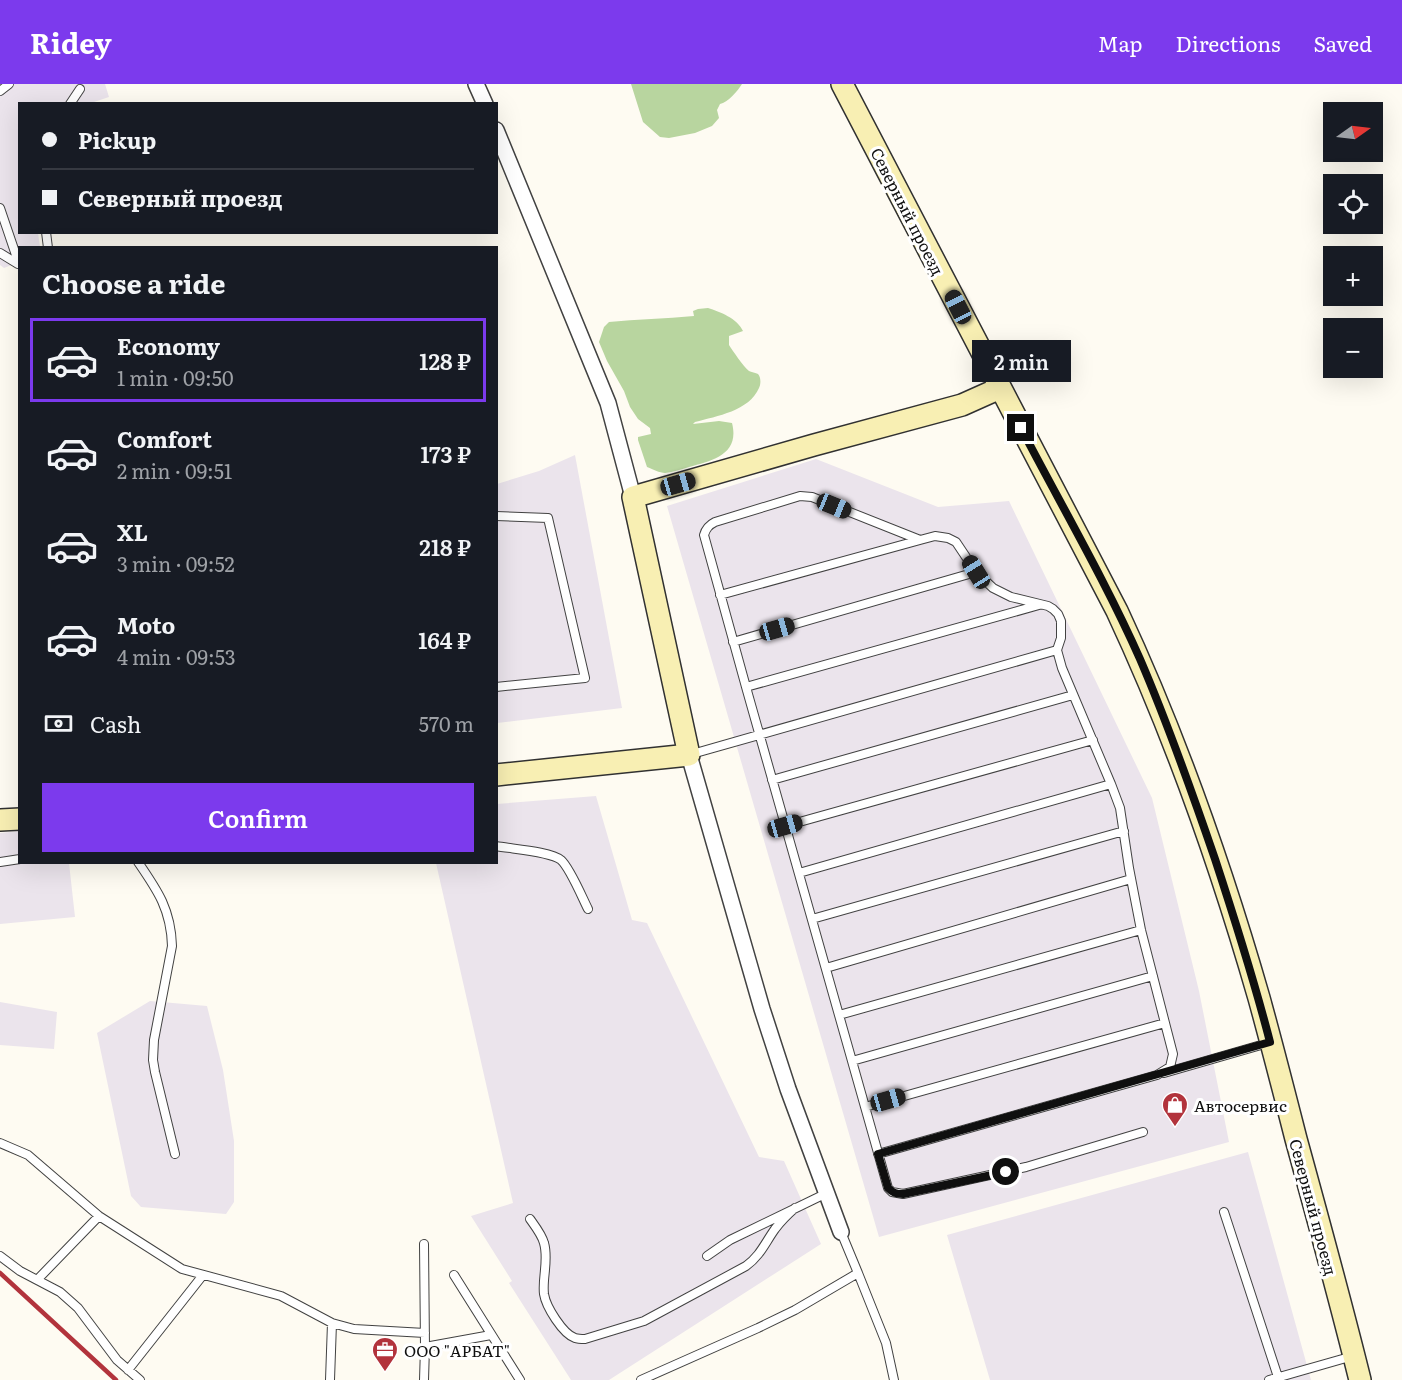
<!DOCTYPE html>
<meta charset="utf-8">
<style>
body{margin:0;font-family:Literata,serif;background:#242831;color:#f1f3f6;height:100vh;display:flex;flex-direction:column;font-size:22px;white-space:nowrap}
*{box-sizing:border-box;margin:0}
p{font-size:20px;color:#9ea1a6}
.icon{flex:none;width:33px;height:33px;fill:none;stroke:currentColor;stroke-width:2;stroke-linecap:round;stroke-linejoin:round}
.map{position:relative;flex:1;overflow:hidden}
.details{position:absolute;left:18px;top:162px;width:480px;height:618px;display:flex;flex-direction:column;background:#171b24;border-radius:0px;box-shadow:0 6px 24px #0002}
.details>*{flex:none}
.guide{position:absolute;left:18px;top:18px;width:480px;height:132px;border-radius:0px;box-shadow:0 6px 24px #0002;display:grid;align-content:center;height:132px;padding:0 24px;background:#171b24}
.needle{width:39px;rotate:76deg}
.tools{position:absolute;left:1323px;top:18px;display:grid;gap:12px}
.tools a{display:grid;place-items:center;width:60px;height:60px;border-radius:0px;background:#171b24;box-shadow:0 6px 24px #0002;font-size:30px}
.end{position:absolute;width:27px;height:27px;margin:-14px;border:8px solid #0f0f0f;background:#fff;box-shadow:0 0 0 3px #fff}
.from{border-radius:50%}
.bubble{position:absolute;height:42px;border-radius:0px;background:#171b24;box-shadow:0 6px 24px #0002;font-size:20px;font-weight:600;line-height:42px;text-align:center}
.car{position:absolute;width:18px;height:36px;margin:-18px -9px;border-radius:8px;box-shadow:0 0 4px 2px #0007;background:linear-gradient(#222 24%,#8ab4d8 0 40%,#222 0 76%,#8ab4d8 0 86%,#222 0)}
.guide b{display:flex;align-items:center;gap:21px;height:57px;font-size:22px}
.guide b+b{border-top:2px solid #363941}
.guide i{width:15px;height:15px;background:#f1f3f6}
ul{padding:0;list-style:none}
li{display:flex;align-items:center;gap:18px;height:84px;margin:0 12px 9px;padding:0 12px;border:3px solid transparent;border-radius:0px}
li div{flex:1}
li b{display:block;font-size:22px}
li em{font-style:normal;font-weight:600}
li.on{border-color:#7c3aed}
li>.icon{width:54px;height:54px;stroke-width:1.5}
h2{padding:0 24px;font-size:27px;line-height:72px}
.pay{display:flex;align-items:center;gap:15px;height:66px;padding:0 24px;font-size:22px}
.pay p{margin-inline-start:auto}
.primary-button{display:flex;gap:12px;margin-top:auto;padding:12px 24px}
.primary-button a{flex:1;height:69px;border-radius:0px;background:#7c3aed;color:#fff;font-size:24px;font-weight:600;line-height:69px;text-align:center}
header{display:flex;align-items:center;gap:36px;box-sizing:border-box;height:84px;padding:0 30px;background:#7c3aed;color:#fff}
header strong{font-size:28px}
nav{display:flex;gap:33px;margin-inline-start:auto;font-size:21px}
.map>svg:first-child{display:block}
</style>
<header>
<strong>Ridey</strong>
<nav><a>Map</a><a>Directions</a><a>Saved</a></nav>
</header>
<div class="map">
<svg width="1402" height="1296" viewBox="0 0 1402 1296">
<rect width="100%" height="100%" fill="#fefbf2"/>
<path fill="#ebe4ec" d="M0,0h105l4,13 -18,6 -71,1v128l18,1 2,14 -20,1 -1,14 -15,6 -4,-3z
M575,371l47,253 -125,15v-239l42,-13z
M816,375l122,48 71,-6 143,297 47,193 30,151 -350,95 -212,-731z
M596,712l36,124 15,3 112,234 25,4 37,83 -212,136h-38l-62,-97 3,-2 -41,-65 42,-13 -77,-340 60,-1 1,-58z
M19,747l1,31 49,1 6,54 -75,7v-91z
M150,917l57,5 16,64 11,71v61l-8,12 -85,-7 -10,-11 -34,-163z
M0,918l57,10 -3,37 -54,-4z
M1248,1068l63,228h-321l-43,-145z"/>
<path fill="#b8d59f" d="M631,0h111c-5,8 -14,18 -22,20l-3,6 2,8 -7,8 -17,7 -26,5 -9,-1 -17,-15z
M708,224c12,4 29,10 35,23l-14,5v9c4,6 14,21 20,26 2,1 7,2 9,3 3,3 3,10 1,14 -10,23 -42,28 -64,34l-2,2 26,-3 13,2c8,31 -19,38 -43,44 -7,2 -16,5 -24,6 -5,0 -13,-4 -18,-6l-9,-27v-3l13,-3 -1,-6 -12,-9 -8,-12 -6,-16 -17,-30 -8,-19 5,-15 5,-5c28,-3 56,-3 85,-6l-1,-5 5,-2z"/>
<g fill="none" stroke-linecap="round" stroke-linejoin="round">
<defs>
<path id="lane" d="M0,7l9,-7
M70,20l10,-15
M0,124l19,56
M46,148l2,16
M0,169l18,11
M496,432l52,2 37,160 -89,9
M720,511l200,-55
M733,558l243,-70
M746,603l293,-82
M692,670l365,-104
M772,696l301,-85
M785,742l308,-86
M496,762c15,3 54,5 65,14 9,8 21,37 27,49
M0,778l20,-3
M138,778c20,29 33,48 34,84l-18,94 -1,20 2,12 20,82
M799,789l312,-89
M812,835l312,-88
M826,884l305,-89
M839,931l302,-85
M852,977l301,-85
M1164,989l104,-30
M865,1023l300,-84
M0,1059l28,12 71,61 83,53 99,27 51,27 -2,57
M878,1070l279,-79 13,-8 3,-13 -32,-124 -12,-62 -9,-60 -9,-24 -49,-116 -5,-18 4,-12v-17l-3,-7 -5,-5 -5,-3 -37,-9 -18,-9 -17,-16 -20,-30 -8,-4 -13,-2 -15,4 -108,-43 -12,-1 -85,26c-6,3 -9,6 -11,13l42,152 142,501 4,4 11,2 123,-27 117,-35
M1224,1128l54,165
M530,1135c5,7 12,16 14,24 5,17 -2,35 0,51 2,13 19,40 31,44 3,1 7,1 10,1l59,-18 102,-55c14,-10 19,-23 29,-37 6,-8 12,-14 20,-21
M424,1160l1,103
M0,1172l20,15 40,21 18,16 39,52 23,20
M707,1172l23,-16 97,-47
M858,1189l28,70 8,37
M454,1191l66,105
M37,1196l62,-64
M332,1239l22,6 71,4
M128,1286l75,-95
M424,1296l1,-33 66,-12
M641,1296l117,-52 37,-18 63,-37 -17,-41
M1269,1296l84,-24"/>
<path id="street" d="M476,0l9,20
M496,46l112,273 25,94
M689,671l73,254 26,80 53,143"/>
<path id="secondary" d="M842,0l275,527c58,124 104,255 142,387 13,47 25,94 37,141 22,80 44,160 64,241
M496,691l193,-20 -56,-258 181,-52 148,-40 38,-17
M0,736l20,-1"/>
</defs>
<use href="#lane" stroke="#424242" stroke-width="10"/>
<use href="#street" stroke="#424242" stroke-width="18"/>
<use href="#secondary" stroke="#313131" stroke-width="24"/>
<use href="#lane" stroke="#fff" stroke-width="8"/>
<use href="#street" stroke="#fff" stroke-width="15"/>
<use href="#secondary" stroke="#f8efb3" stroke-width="21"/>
<path stroke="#b2333c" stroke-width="4.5" d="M0,1189l116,107"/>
</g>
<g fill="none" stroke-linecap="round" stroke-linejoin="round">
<path stroke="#0f0f0f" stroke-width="8" d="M1006,1088l-103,22c-7,0 -10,-1 -15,-6l-10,-34 392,-112c-16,-62 -35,-122 -55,-183 -23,-67 -47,-135 -75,-200 -35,-79 -79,-154 -119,-231"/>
</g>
<defs>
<symbol id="shop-pin" viewBox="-11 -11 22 30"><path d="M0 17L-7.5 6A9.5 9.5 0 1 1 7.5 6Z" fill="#b2333c" stroke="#fff"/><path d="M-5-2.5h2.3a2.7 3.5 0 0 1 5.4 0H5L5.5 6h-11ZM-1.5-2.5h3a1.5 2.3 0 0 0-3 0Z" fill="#fff"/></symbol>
<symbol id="office-pin" viewBox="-11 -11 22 30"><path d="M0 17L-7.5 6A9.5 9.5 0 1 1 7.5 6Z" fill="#b2333c" stroke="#fff"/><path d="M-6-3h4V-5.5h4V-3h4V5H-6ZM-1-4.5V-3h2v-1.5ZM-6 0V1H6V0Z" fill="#fff"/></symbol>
</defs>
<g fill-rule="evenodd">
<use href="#shop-pin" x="1160" y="1006" width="30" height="40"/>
<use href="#office-pin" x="370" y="1251" width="30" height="40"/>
</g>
<g text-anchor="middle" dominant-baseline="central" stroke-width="6" stroke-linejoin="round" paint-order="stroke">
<g font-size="16" fill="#0f0f0f" stroke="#fff">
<text transform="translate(908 127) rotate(63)">Северный проезд</text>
<text transform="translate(1314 1123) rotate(75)">Северный проезд</text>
</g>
<g font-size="16" fill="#0f0f0f" stroke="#fff" text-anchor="start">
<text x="1194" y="1021">Автосервис</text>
<text x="404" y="1266">ООО "АРБАТ"</text>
</g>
</g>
</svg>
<div class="tools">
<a><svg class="needle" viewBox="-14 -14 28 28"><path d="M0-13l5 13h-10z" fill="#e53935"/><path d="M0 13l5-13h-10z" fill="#9ea1a6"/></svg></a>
<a><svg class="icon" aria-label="locate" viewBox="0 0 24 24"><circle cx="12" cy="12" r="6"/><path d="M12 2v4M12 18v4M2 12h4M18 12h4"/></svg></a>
<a>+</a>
<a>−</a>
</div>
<i class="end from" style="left:1006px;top:1088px"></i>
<i class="end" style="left:1021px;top:344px"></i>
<div class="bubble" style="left:972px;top:256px;width:99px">2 min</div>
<i class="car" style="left:958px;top:223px;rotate:333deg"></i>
<i class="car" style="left:678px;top:400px;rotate:74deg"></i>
<i class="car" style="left:834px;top:422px;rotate:112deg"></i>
<i class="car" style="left:976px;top:488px;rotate:328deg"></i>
<i class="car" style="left:777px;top:545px;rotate:74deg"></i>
<i class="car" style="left:785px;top:742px;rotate:74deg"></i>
<i class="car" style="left:888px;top:1016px;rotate:74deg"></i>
<div class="guide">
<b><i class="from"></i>Pickup</b>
<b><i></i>Северный проезд</b>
</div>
<section class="details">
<h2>Choose a ride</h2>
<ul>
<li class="on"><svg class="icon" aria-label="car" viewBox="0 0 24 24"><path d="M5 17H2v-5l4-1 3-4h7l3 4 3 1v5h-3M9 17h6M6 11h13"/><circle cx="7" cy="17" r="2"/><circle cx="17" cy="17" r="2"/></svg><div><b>Economy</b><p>1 min · 09:50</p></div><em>128 ₽</em></li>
<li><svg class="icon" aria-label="car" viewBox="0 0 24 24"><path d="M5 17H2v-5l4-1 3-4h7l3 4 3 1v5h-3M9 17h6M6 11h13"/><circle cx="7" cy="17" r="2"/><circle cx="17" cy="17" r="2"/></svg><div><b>Comfort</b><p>2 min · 09:51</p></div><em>173 ₽</em></li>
<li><svg class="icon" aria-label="car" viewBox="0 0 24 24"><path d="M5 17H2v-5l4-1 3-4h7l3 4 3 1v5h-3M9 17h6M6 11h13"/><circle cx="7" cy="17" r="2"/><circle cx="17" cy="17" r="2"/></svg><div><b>XL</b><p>3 min · 09:52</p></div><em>218 ₽</em></li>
<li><svg class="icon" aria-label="car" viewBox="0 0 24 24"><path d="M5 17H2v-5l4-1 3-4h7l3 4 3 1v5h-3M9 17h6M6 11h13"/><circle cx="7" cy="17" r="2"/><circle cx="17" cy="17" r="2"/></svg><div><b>Moto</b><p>4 min · 09:53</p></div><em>164 ₽</em></li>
</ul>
<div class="pay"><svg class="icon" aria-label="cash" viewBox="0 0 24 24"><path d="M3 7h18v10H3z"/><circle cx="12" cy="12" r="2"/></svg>Cash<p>570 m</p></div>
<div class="primary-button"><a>Confirm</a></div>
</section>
</div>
